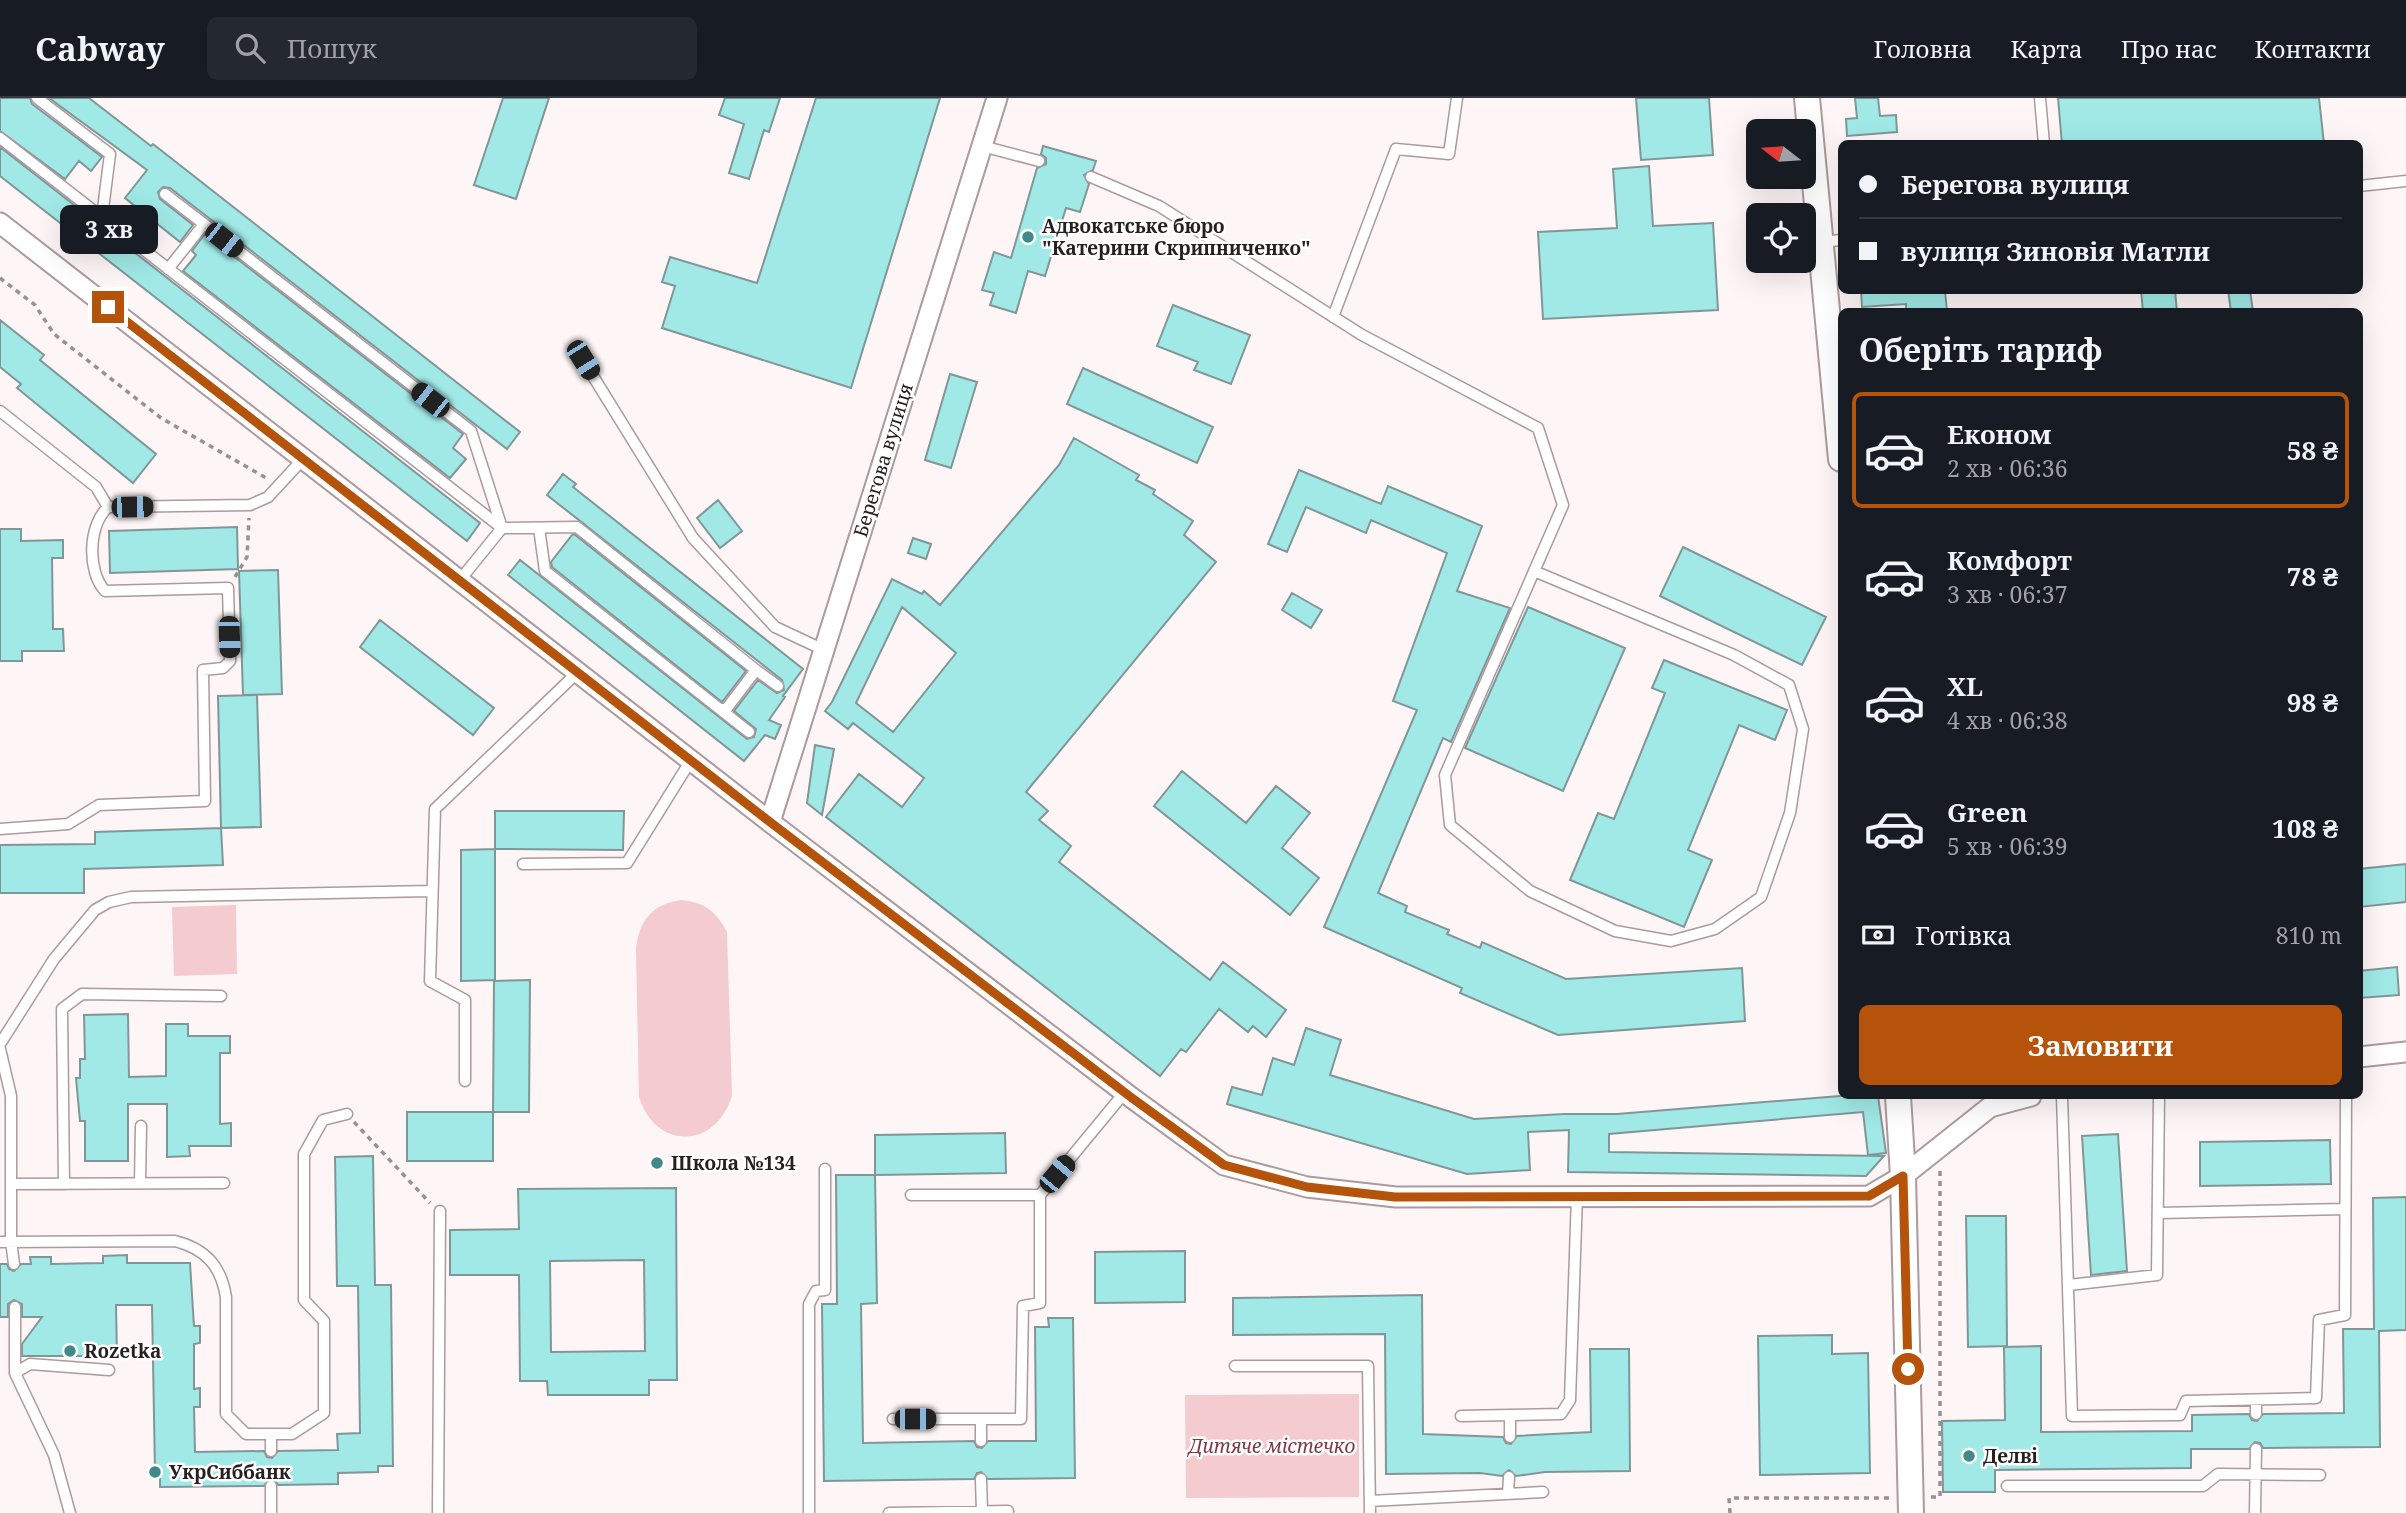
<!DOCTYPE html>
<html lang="uk">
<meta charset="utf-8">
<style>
body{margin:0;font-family:"Noto Serif",serif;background:#242831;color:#f1f3f6;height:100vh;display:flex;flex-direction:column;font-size:26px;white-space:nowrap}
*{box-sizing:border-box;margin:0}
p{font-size:23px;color:#9ea1a6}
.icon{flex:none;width:38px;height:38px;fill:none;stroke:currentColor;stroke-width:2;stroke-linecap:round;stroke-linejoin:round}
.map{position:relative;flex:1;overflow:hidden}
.sheet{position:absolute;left:1838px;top:210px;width:525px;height:791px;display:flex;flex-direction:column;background:#171b24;border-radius:10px;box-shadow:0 7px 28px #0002}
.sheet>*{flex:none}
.banner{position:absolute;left:1838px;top:42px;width:525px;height:154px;border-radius:10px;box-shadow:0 7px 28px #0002;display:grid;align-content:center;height:154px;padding:0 21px;background:#171b24}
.needle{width:46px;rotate:287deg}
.buttons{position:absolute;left:1746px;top:21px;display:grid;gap:14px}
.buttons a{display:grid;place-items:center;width:70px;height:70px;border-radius:10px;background:#171b24;box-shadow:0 7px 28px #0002;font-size:35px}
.end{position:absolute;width:32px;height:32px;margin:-16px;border:9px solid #b45309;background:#fff;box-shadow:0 0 0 4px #fff}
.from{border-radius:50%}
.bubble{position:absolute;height:49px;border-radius:10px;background:#171b24;box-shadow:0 7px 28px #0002;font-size:23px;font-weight:700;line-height:49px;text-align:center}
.car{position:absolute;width:21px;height:42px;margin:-21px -10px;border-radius:9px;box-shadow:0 0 5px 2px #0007;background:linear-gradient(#222 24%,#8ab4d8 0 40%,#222 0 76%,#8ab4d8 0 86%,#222 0)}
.banner b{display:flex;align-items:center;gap:24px;height:66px;font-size:26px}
.banner b+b{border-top:2px solid #363941}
.banner i{width:18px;height:18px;background:#f1f3f6}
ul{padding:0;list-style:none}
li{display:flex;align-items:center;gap:21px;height:116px;margin:0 14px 10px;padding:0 7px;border:4px solid transparent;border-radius:10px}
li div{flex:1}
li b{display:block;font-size:26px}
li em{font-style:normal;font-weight:700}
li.active{border-color:#b45309}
li>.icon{width:63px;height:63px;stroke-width:1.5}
h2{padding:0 21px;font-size:32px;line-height:84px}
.pay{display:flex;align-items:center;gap:18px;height:77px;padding:0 21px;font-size:26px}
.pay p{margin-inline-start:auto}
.primary-button{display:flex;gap:14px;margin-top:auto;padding:14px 21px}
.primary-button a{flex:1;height:80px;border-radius:10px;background:#b45309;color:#fff;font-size:28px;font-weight:700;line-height:80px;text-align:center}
header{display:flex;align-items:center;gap:42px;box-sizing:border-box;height:98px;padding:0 35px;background:#171b24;border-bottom:2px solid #363941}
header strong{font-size:33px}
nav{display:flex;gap:38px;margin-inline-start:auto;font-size:24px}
.search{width:490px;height:63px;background:#242831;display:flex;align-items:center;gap:18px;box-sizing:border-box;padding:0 24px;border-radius:10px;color:#9ea1a6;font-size:26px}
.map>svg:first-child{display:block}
</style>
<header>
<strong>Cabway</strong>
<div class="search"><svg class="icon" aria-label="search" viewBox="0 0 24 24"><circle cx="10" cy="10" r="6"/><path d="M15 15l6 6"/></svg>Пошук</div>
<nav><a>Головна</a><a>Карта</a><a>Про нас</a><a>Контакти</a></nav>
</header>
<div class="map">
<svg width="2406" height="1415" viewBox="0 0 2406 1415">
<rect width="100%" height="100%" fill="#fef5f6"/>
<path fill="#f4cbcf" d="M681,802c23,2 35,11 46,32l5,163c-15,54 -76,56 -93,2l-3,-148c3,-29 17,-45 45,-49z
M236,807l1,69 -63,2 -2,-69z
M1359,1296v103l-173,1 -1,-103z"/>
<path fill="#a0e9e7" stroke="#819797" stroke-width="2" fill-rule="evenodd" d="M0,0h30l2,6 70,53 -11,14 -12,-10 -14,18 -65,-48z
M49,0h40l62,48 2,-2 367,288 -13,17 -337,-261 -7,-1 -5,5 2,7 33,26 -13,17 -55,-44 22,-28z
M503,0h46l-33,101 -42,-14z
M725,0h55l-11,34 -5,-2 -15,49 -20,-6 15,-49 -25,-9z
M816,0h124l-89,290 -189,-60 13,-42 -13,-4 8,-25 87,26z
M1636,0h73l4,57 -72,5z
M1855,0h23l2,18 16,-1 1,17 -50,4 -1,-17 11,-1z
M2058,0h261l5,46h-262z
M1043,48l53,15 -3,9 -9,5 5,9 -9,28 -14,-4 -21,68 -17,-5 -12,42 -26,-8 4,-12 -12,-3 12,-38 17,6 26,-90 9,-4v-6l-5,-4z
M0,49l480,376 -13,18 -467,-365z
M1649,68l4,60 60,-3 5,87 -175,9 -5,-87 79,-4 -4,-59z
M205,136l258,200 -10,14 13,11 -16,19 -267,-207 13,-16 -4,-4z
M1861,192h84l2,22h-41v-8l-44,3z
M2141,192h34l2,22h-34z
M2228,192h22l3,22h-22z
M1173,207l77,30 -19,49 -37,-14 4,-8 -41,-16z
M0,222l44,35 -4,5 116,94 -23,29 -116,-95 4,-4 -21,-17z
M1083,270l130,59 -16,36 -130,-59z
M950,276l27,8 -26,86 -26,-8z
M1074,340l65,37 -3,5 19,10 -2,4 40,27 -9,14 32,27 -190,230 22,19 -9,9 32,26 -12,16 151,118 13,-18 63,48 -20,27 -13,-11 -5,6 -29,-23 -33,43 -5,-3 -21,27 -334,-259 33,-43 43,33 22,-29 -71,-55 -5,6 -23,-18 7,-9 60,-123 30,15 2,-3 16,14 119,-140zM902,509l54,46 -63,79 -37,-29z
M1299,372l82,34 7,-18 94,40 -25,65 53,17 -59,134 -8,-4 -65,155 29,13 -2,6 44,18 -2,4 33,14 2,-6 84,37 176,-11 3,53 -187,14 -98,-42 2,-5 -138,-61 93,-217 -24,-9 54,-148 -76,-33 -5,13 -60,-26 -19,45 -19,-8z
M563,376l13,10 -3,3 230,182 -20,27 2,1 -16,23 12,5 -6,14 -10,-4 -21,26 -236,-186 12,-15 227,179 7,-2 2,-8 -22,-18 24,-31 19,13 7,-3 -2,-10 -235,-185z
M718,402l24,31 -22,17 -23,-30z
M237,429l1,42 -128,4 -1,-42z
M0,431h21v12l42,-1v18h-11l1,71h10l1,22h-42v10h-22z
M574,436l172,137 -24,31 -170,-135 -1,-5 21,-27z
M913,440l18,6 -5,15 -18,-6z
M1683,449l143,70 -24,48 -142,-69z
M278,472l4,124 -39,1 -4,-124z
M1292,495l30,17 -11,18 -29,-18z
M1528,509l97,41 -62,143 -98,-43z
M380,522l114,88 -21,27 -113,-88z
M1664,562l123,50 -12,30 -36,-15 -51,125 24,10 -28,67 -114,-47 28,-67 16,6 51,-126 -13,-5z
M257,597l4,132 -40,1 -3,-132z
M815,647l19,4 -12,66 -15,-12z
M1182,673l64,52 30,-37 34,27 -28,35 37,30 -29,37 -136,-109z
M495,713h129l-1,39 -128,-1z
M221,730l2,37 -139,4v24h-84v-48l95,-1v-12z
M495,751v131l-34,1v-131z
M2406,766v38l-47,5v-38z
M2397,869l2,28 -40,3v-27z
M530,882l-1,132h-36l1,-131z
M128,916l1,63 37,-1v-52h22v12h42v17h-10v71l11,-1v23h-42l1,10 -23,1v-53h-39v57h-43v-40h-5l-4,-43h4v-19h5l-1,-44z
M1306,930l35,12 -11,35 144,44 90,-5h53l223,-18h38l8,57 -18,2 -5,-43 -254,22v18l275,4 -18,20 -298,-4 1,-42 -41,2 2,38 -63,4 -240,-70 5,-17 30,8 11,-37 21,7z
M407,1014h86v49h-86z
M1005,1035l1,40 -131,2v-40z
M2118,1036l9,137 -36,4 -9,-139z
M2330,1042l1,44 -131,2v-44z
M373,1058l2,129h16l2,181h-15v6l-40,1v11l-60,1 -3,-5 -5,-1 -6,7 -104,1v-15h-5l-3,-167h-36l1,51h-95v-12l20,-27h-20v-13l-8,-4 -6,4v13h-8v-53h7l2,5 5,2 7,-7h10l-1,-7h21v7l52,-1v-7l24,-1v8h63l4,63h6v17l-6,1v45l6,-1v19h-6l1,45 69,-1 3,6 5,1 6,-7 60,-1 -1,-16 23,-1 -2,-147h-21l-2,-129z
M836,1077h39l2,128 -16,1 2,139 111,-2 3,6 5,1 6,-7h48l-1,-114h14l-1,-9h25l2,160 -87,1 -7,-7 -4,1 -3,6 -150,2 -2,-177h15z
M676,1090l1,192h-28v15h-101l-1,-14h-27l-1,-106h-69v-45l69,-1 -1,-40zM644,1162l1,91 -94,1 -1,-91z
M2406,1099v133l-27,1 1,116 -117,1 -3,-5 -5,-1 -6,7h-58v19l-196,2v22h-52l-1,-71 63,-1 -1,-73 37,-1v86l151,-1v-16l57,-1 3,6 5,1 6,-7 81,-1 -1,-84h31l-1,-131z
M1966,1118h40l1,130 -39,1z
M1185,1153v51l-90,1v-51z
M1422,1197l1,139 80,3 3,6 5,1 6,-8 74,-4 -1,-83h39l1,122 -85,1 -29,4 -7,-6 -7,6 -22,-3 -94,1 -1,-140 -152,1v-37z
M1832,1237v19l36,-1 2,120 -110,2 -2,-139z"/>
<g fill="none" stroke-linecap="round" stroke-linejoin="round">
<defs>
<path id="service" d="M37,0l73,56 -8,63
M2040,0l4,46
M0,40l502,390 -42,52
M982,48l57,15
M1091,79l68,29 203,129 176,93 25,77 -118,270 5,50 80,66 85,40 56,10 44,-12 46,-32 29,-84 13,-84 -14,-44 -55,-30 -200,-84
M2359,88l47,-5
M165,96l39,30
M1821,144l20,-2
M168,171l36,-45 267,207 31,97 75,-1 179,143 -29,38 -6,2 -176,-139 -6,-43
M1333,219l63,-168 53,5 8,-56
M583,262l110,178 82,89 49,23
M0,313l96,76 12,20 142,-2 18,-8 36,-39
M756,572l22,16
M721,612l28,22
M0,731l68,-5 31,-19 106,-4 -2,-131 20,-2 7,-7 -2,-73 -123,3c-18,-20 -17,-65 3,-84
M523,766l104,-1 64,-103
M0,946l54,-85 41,-49 14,-8 22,-5 300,-6
M0,951l11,47v145l3,23
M465,983v-81l-35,-19 5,-172 143,-137
M2062,998l10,320 108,-1 6,-14 130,-3 3,-78 26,-5 1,-219
M140,1085l1,-57
M11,1086l213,-1
M64,1086l-2,-175 20,-15 139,2
M911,1097h129l85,-103
M2159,1115l186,-4
M0,1144l175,-1c31,8 46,25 51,56v117l20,20h46l32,-21v-92l-20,-21v-146l19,-34 24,-6
M2069,1187l88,-10 2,-179
M15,1209v66l39,82 16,58
M1235,1268h133l2,147
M15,1275l15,-9 79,6
M2256,1316v-14
M1510,1317l51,-1 9,-14 7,-204
M1461,1318l49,-1v22
M893,1321h128l2,-113 17,-3v-108
M981,1321v22
M271,1353v-17
M981,1381l1,33
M271,1388v27
M2007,1388h196l15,-12 102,1
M1508,1396l1,-17
M1370,1403l173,-9
M438,1415l2,-302
M809,1415v-209l7,-13 9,-1v-121
M889,1415l119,-2
M2255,1415l1,-64"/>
<path id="minor" d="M0,125l770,599 362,276 92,67 83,22 89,10 473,-1 34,-20 87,-69 41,-11
M770,724l227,-724
M2359,959l47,-5"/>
<path id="tertiary" d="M1807,0l34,361
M1898,998l5,80 8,337"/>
</defs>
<use href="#service" stroke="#ae999b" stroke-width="13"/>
<use href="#minor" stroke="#ae999b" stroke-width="23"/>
<use href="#tertiary" stroke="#ae999b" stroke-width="28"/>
<path stroke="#999091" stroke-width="3.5" stroke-dasharray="5 5" stroke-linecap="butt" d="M0,180l35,27 19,29 107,84 107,61
M235,479l12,-20 2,-39
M354,1024l76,81
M1931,1399h9v-327
M1730,1415l-1,-15h160"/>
<use href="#service" stroke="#fff" stroke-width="10"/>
<use href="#minor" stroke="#fff" stroke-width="19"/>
<use href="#tertiary" stroke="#fff" stroke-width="24"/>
</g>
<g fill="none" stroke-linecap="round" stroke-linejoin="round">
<path stroke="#b45309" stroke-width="9" d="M108,209l662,515 362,276 92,67 83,22 88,10 474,-1 34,-20 5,193"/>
</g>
<g fill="#418989" stroke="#fff" stroke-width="2.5">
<circle cx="1028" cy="139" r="7"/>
<circle cx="657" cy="1065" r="7"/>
<circle cx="70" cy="1253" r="7"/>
<circle cx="1969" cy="1358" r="7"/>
<circle cx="155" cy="1374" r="7"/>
</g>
<g text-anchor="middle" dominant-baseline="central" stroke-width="5" stroke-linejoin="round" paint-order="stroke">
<g font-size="19" font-weight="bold" fill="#271f20" stroke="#fff" text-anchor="start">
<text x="1042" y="128">Адвокатське бюро<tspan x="1042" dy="22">"Катерини Скрипниченко"</tspan></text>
<text x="671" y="1065">Школа №134</text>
<text x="84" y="1253">Rozetka</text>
<text x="1983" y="1358">Делві</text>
<text x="169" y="1374">УкрСиббанк</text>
</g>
<g font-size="19" fill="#271f20" stroke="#fff">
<text transform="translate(883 362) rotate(-73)">Берегова вулиця</text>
</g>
<g font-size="19" font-style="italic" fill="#813846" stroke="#fff">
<text x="1272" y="1348">Дитяче містечко</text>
</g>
</g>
</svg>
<div class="buttons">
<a><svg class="needle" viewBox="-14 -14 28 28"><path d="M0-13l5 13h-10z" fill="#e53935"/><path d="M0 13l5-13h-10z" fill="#9ea1a6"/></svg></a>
<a><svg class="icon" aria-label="locate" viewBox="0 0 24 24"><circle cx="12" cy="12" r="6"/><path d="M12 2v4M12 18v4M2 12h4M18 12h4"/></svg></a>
</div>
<i class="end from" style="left:1908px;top:1271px"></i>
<i class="end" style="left:108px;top:209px"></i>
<div class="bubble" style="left:60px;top:107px;width:98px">3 хв</div>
<i class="car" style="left:224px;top:142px;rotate:128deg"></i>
<i class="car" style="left:583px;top:262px;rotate:148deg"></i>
<i class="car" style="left:430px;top:302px;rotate:308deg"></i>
<i class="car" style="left:132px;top:409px;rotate:89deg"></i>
<i class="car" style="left:229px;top:539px;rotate:178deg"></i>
<i class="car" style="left:1057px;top:1076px;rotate:40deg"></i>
<i class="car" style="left:915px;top:1321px;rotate:90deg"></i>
<div class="banner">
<b><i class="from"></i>Берегова вулиця</b>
<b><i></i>вулиця Зиновія Матли</b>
</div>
<section class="sheet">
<h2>Оберіть тариф</h2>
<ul>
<li class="active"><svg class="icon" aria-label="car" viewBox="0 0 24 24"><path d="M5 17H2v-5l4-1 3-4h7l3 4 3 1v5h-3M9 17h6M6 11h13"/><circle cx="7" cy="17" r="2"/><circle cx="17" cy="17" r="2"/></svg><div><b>Економ</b><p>2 хв · 06:36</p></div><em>58 ₴</em></li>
<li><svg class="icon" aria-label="car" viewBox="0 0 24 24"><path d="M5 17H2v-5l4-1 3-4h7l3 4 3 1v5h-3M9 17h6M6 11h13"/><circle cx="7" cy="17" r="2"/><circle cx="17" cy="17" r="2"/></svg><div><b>Комфорт</b><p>3 хв · 06:37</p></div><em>78 ₴</em></li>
<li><svg class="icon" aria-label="car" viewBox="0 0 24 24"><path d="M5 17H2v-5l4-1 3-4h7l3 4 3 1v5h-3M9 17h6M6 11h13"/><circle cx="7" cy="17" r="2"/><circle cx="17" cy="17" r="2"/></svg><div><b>XL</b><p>4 хв · 06:38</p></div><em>98 ₴</em></li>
<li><svg class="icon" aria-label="car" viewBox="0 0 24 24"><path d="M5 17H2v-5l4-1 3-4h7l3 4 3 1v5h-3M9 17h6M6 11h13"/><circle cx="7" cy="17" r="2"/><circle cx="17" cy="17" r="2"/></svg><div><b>Green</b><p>5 хв · 06:39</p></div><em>108 ₴</em></li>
</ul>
<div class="pay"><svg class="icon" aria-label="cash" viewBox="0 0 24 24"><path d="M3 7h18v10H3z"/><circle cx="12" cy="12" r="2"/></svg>Готівка<p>810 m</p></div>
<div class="primary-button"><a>Замовити</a></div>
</section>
</div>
